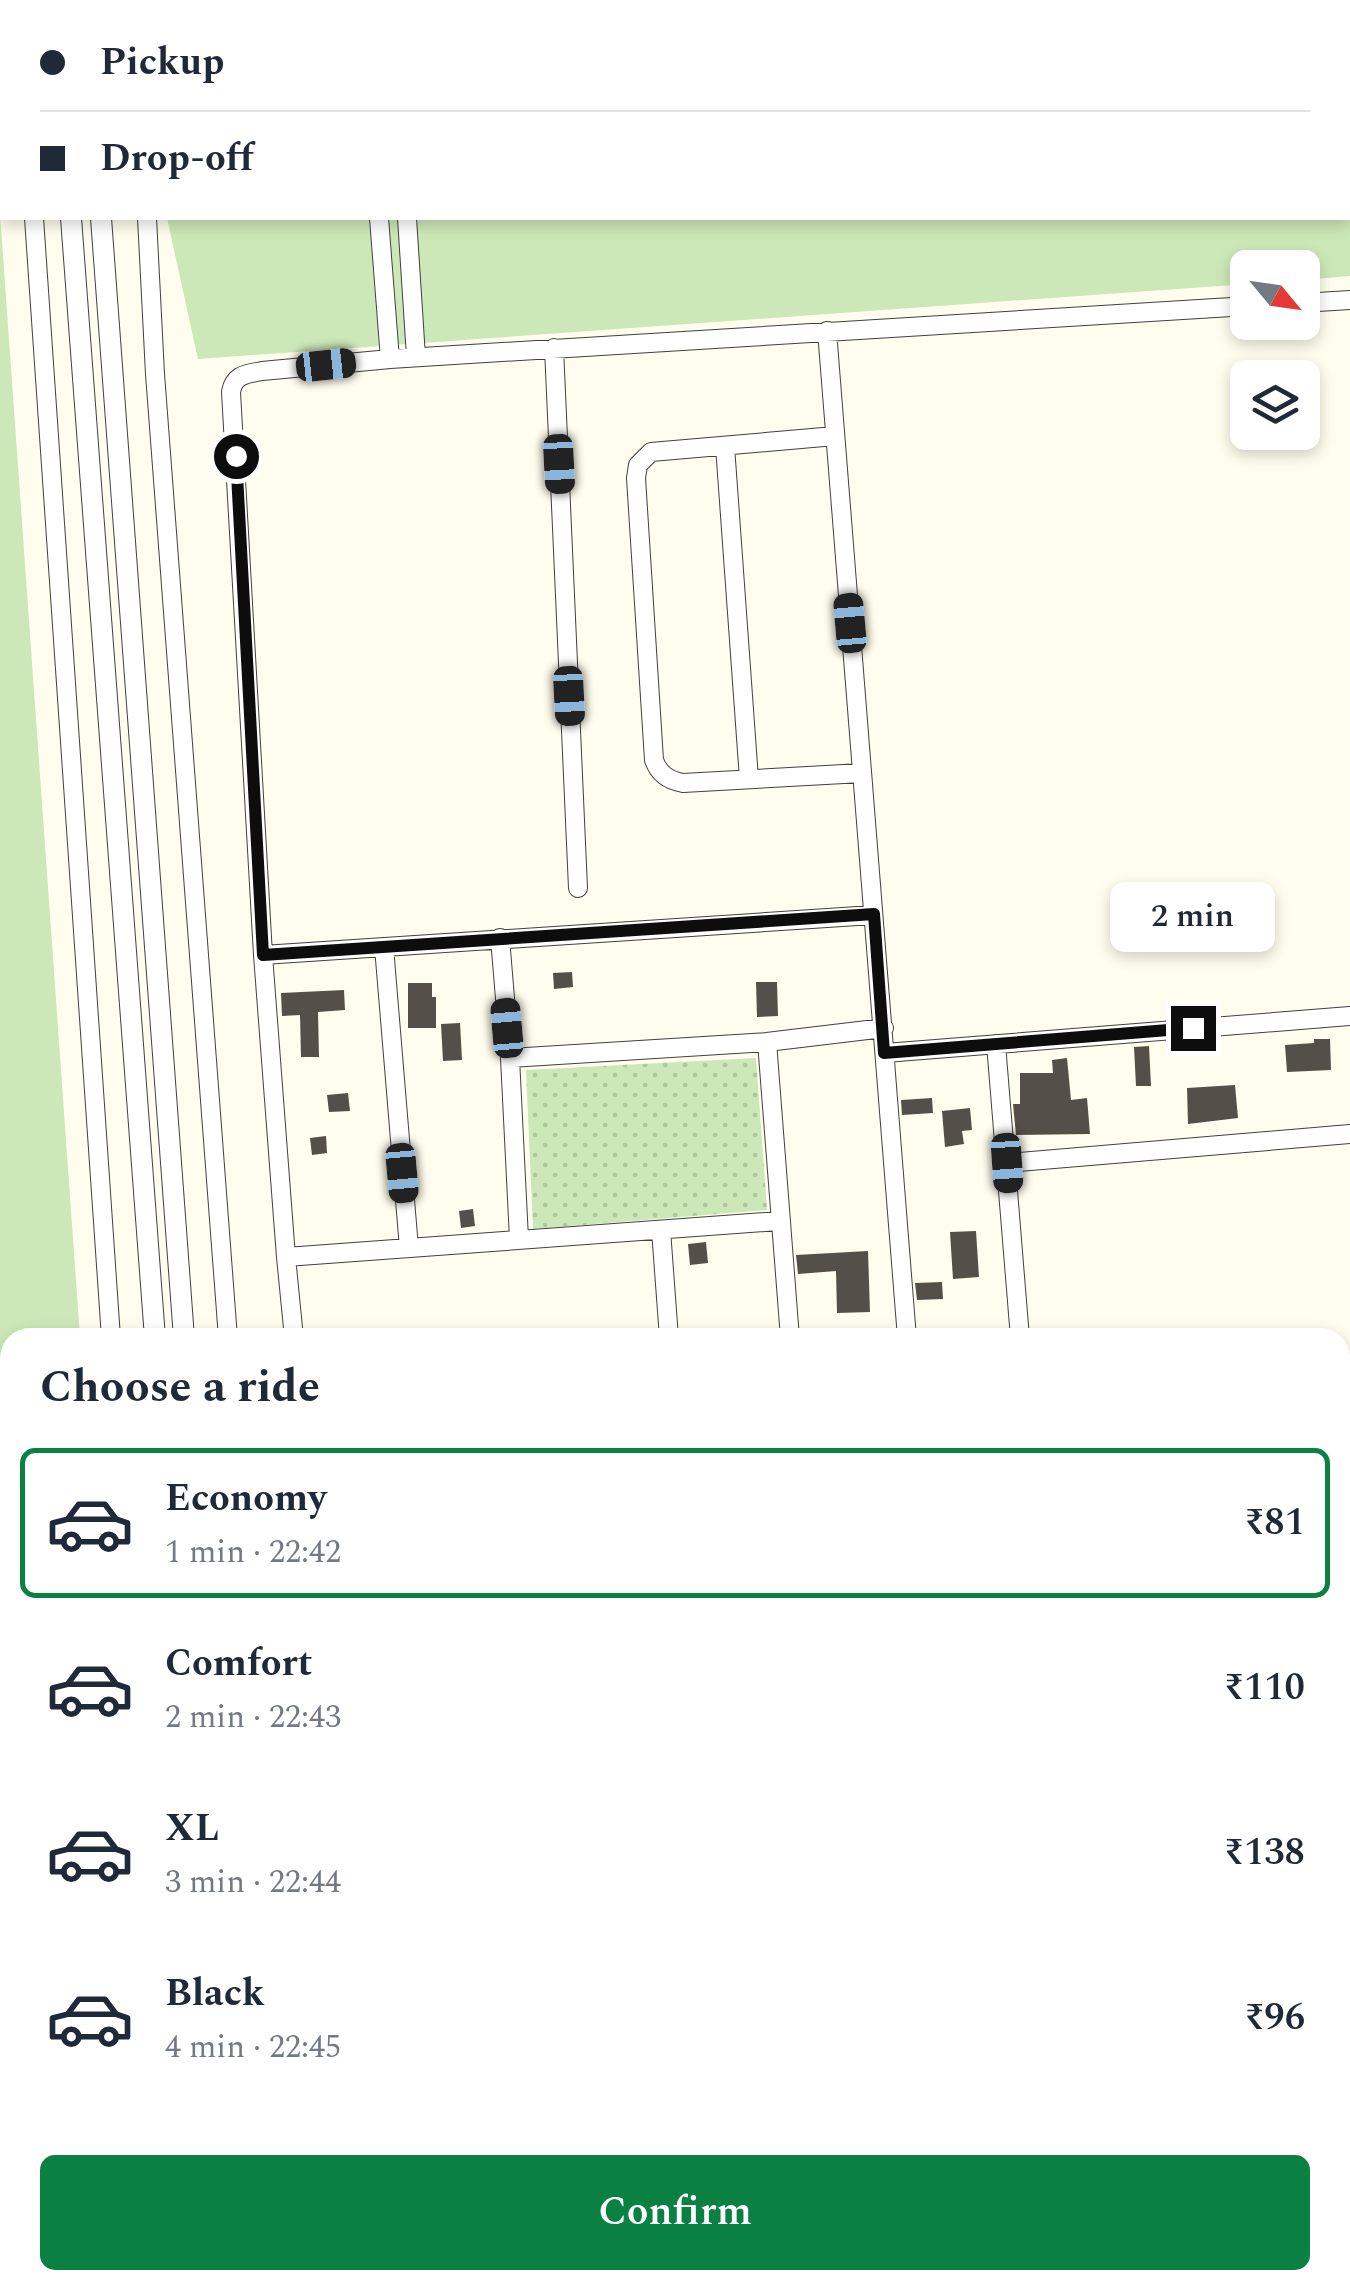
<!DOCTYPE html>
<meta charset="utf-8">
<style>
body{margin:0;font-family:Spectral,serif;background:#f2f2f3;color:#1f2937;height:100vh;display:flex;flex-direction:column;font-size:38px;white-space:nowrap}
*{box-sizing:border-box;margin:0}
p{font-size:32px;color:#747a83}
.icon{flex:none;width:55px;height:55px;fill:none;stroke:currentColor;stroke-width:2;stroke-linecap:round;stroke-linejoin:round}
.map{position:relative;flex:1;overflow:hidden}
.side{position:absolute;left:0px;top:1328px;width:1350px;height:962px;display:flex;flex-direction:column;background:#fff;border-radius:30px 30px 0 0;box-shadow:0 5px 15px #0003}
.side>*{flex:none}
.guide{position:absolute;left:0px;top:0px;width:1350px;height:220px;box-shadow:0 5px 15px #0003;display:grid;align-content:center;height:220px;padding:0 40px;background:#fff}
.needle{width:65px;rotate:119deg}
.tools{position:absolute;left:1230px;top:250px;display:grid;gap:20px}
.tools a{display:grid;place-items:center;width:90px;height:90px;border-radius:15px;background:#fff;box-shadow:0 5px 15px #0003;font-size:50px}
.end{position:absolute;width:45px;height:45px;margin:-22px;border:12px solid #0d0d0d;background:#fff;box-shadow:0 0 0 5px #fff}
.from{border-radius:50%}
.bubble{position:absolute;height:70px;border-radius:15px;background:#fff;box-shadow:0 5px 15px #0003;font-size:32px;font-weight:600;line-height:70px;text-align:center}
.car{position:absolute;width:30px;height:60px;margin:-30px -15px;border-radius:12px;box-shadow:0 0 8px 2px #0007;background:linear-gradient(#222 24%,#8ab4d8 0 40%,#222 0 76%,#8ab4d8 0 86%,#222 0)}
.guide b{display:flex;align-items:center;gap:35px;height:95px;font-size:38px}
.guide b+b{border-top:2px solid #e0e1e3}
.guide i{width:25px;height:25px;background:#1f2937}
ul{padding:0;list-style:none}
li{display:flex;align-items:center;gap:30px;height:150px;margin:0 20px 15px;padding:0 20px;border:5px solid transparent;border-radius:15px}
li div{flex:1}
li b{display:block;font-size:38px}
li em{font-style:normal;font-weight:600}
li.current{border-color:#0b8043}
li>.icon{width:90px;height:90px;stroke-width:1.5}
h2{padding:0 40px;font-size:45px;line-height:120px}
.primary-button{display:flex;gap:20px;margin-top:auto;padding:20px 40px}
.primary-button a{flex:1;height:115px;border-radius:15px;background:#0b8043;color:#fff;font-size:40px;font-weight:600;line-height:115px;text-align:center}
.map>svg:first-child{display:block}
</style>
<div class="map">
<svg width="1350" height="2289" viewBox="0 0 1350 2289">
<defs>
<pattern id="park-dots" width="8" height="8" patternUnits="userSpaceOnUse" patternTransform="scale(2.5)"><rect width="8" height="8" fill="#cde8b8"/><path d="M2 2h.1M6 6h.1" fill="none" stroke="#afc69d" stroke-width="1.8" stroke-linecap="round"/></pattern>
</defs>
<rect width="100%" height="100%" fill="#fffded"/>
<path fill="#cde8b8" d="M1328,0h22v276l-47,4 -1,-12h-54l-1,16 -1049,75 -31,-141h1181v-216h-55z
M0,213l80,1124 -70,1v88l-10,1z
M0,1478h10v802h148v9h-158z"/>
<path fill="url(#park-dots)" d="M756,1058l11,152 -234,19 -7,-159z
M1350,1734v243l-10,1v-243z
M1350,2263v26h-260v-6l43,-3h207v-16z"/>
<path fill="#554f49" d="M572,972l1,15 -19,2 -1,-16z
M756,982h21l1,34 -21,1z
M408,983h24v14h4v31h-28z
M344,990l1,20 -27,2 1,45h-18l-1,-42 -18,1 -1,-23z
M460,1023l2,37 -19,1 -2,-37z
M1314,1039h16l1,31 -44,2 -2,-27 29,-2z
M1149,1046l2,40h-15l-2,-39z
M1067,1058l4,42 16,-2 3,36 -74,1 -3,-31h7v-31h33l-1,-13z
M1235,1085l3,33 -50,6 -1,-36z
M348,1093l2,18 -21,1 -2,-17z
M932,1098l1,15 -31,2 -1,-15z
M970,1108l2,22 -10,1 2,13 -19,3 -3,-36z
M326,1136l1,17 -15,2 -2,-17z
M473,1209l2,17 -14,2 -2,-17z
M976,1231l3,46 -26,2 -3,-47z
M706,1242l2,21 -18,2 -2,-21z
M868,1251l2,61 -33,1 -1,-42 -38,3 -2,-19z
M942,1282l1,17 -26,1 -2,-17z"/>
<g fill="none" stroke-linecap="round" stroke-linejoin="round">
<defs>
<path id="minor" d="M362,0v2
M392,0v2
M551,0l5,2
M888,2l44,-2
M0,81l2,5
M34,218l77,1120
M147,218l8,156 73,964
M379,218l11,141
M407,218l9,139
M1302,303l48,-3
M827,331l80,1007
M554,348l24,540
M835,436l-184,16 -13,13 -2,13 18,282c5,14 14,20 29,23l179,-10
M725,446l24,333
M500,938l10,120 9,181
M384,947l25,301
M263,955l610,-40
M767,1042l23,296
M996,1044l24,294
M885,1053l465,-37
M510,1058l257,-16 117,-14
M1007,1163l343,-29
M661,1230l8,108
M286,1257l493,-36
M294,1338l-8,-81 -23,-302 -32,-563c3,-18 16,-18 31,-21l128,-12 858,-53
M1340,1371l10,-1
M0,1452l10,-1
M1340,1476l10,-1
M1340,1542l10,-1
M1340,1606l10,-1
M1340,1726h10
M1340,1989l10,-1
M1340,2109l10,-1
M1340,2255l10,-1
M187,2280l1,9
M304,2280l1,9
M388,2280l1,9
M431,2280l1,9
M650,2280v9
M757,2280l1,9
M845,2280l1,9
M937,2280l1,9
M1038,2280l1,9
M1069,2280l1,9
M475,2289l117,-9"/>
<path id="tertiary" d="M71,218l84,1120
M101,218l83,1120
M229,2280l1,9
M253,2280l1,9"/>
<path id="secondary" d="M152,2l2,-2
M0,27l2,2"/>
</defs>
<use href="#minor" stroke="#404040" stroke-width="20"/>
<use href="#tertiary" stroke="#404040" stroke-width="22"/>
<use href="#secondary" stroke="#2f2f2f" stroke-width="25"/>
<use href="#minor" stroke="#fff" stroke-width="18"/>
<use href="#tertiary" stroke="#fff" stroke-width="20"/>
<use href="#secondary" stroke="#fdfaaa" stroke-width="22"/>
</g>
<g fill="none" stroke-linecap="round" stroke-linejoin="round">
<path stroke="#0d0d0d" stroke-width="12" d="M236,456l27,499 611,-41 10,139 309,-25"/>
</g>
</svg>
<div class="tools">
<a><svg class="needle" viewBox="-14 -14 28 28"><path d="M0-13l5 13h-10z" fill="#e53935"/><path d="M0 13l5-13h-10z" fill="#747a83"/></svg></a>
<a><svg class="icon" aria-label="layers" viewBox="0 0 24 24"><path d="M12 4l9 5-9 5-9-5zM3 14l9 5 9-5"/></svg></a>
</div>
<i class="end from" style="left:236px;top:456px"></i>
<i class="end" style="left:1193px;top:1028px"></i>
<div class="bubble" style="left:1110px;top:882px;width:165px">2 min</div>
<i class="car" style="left:326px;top:365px;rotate:84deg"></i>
<i class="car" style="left:559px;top:464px;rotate:177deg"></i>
<i class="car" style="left:850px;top:623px;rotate:355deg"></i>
<i class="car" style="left:569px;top:696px;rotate:177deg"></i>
<i class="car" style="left:507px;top:1028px;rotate:355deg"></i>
<i class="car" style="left:1007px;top:1163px;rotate:176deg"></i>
<i class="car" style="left:402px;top:1173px;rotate:175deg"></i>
<div class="guide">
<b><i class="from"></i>Pickup</b>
<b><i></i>Drop-off</b>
</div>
<section class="side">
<h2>Choose a ride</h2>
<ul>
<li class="current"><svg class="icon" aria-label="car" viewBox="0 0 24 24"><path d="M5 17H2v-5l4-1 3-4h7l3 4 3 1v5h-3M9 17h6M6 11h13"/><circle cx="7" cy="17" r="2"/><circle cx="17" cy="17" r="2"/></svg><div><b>Economy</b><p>1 min · 22:42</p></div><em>₹81</em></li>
<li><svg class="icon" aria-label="car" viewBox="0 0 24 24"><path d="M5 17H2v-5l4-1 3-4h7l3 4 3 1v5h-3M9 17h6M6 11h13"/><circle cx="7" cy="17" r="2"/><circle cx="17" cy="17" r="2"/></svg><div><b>Comfort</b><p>2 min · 22:43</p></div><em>₹110</em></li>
<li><svg class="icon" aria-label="car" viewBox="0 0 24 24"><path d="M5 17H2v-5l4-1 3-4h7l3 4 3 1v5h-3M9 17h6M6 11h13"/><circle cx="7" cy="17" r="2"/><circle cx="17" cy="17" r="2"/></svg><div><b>XL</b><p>3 min · 22:44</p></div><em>₹138</em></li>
<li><svg class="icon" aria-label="car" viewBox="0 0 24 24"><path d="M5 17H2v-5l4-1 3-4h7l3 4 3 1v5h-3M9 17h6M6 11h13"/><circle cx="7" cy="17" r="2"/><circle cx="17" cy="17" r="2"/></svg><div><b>Black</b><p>4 min · 22:45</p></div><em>₹96</em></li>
</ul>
<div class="primary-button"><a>Confirm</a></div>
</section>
</div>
